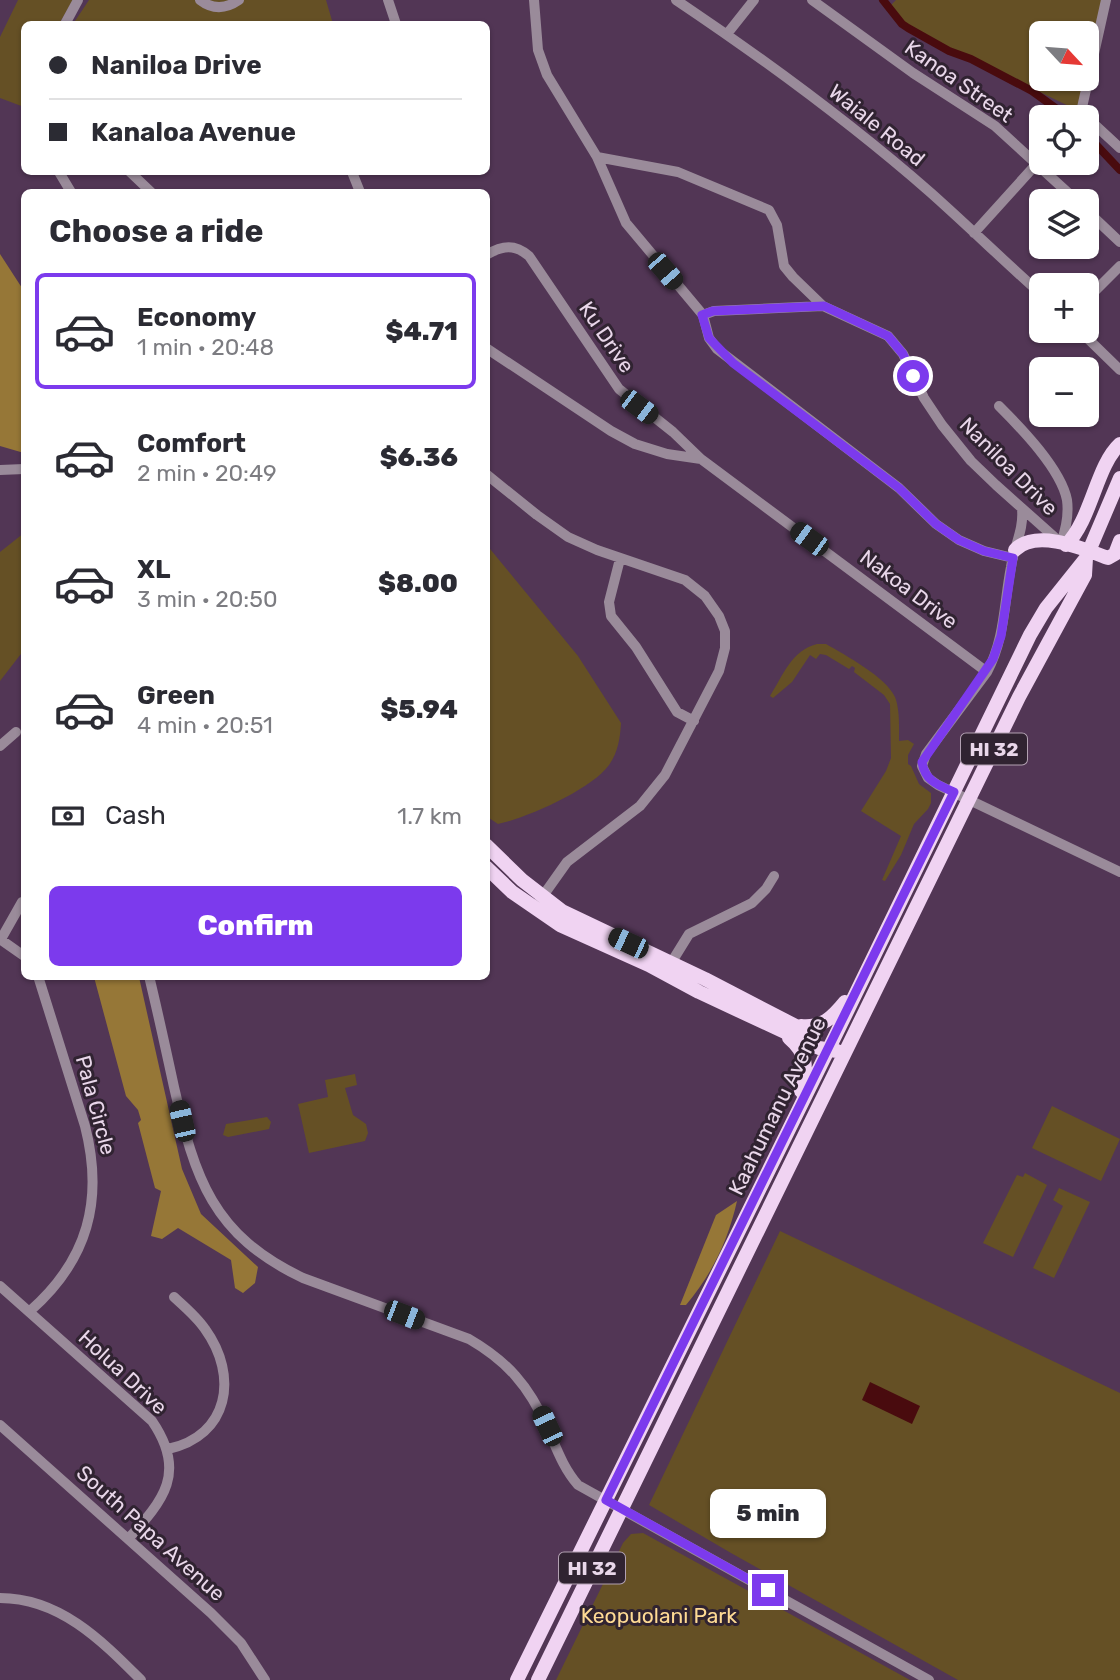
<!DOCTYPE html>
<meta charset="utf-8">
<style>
body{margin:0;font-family:Rubik,sans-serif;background:#f7f7f7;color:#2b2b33;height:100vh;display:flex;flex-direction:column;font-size:26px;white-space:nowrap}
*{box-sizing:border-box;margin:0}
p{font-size:23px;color:#7c7c81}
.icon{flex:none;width:38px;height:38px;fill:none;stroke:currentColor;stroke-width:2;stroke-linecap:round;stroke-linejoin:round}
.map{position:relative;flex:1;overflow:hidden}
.drawer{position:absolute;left:21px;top:189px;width:469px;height:791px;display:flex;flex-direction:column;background:#fff;border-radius:10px;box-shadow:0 2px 5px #0004}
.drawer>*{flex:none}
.top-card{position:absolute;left:21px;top:21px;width:469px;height:154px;border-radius:10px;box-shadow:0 2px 5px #0004;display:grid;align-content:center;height:154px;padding:0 28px;background:#fff}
.needle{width:46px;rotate:116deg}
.buttons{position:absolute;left:1029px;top:21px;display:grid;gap:14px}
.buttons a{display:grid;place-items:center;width:70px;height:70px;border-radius:10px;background:#fff;box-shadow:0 2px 5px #0004;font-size:35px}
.end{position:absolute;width:32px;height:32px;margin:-16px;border:9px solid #7c3aed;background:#fff;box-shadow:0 0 0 4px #fff}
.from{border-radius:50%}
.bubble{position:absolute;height:49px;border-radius:10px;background:#fff;box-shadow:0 2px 5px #0004;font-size:23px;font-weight:800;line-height:49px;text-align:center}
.car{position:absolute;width:21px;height:42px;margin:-21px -10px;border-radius:9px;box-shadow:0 0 5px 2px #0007;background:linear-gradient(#222 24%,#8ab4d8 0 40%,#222 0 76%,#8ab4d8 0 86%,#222 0)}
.top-card b{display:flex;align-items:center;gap:24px;height:66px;font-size:26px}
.top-card b+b{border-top:2px solid #e1e1e2}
.top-card i{width:18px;height:18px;background:#2b2b33}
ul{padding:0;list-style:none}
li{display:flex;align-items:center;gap:21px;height:116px;margin:0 14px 10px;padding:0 14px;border:4px solid transparent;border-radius:10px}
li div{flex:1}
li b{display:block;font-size:26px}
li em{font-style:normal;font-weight:800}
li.selected{border-color:#7c3aed}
li>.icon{width:63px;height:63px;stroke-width:1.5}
h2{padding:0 28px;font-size:32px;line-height:84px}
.pay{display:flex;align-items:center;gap:18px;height:77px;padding:0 28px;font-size:26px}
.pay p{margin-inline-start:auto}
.primary-button{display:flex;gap:14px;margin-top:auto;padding:14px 28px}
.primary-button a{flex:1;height:80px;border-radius:10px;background:#7c3aed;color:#fff;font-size:28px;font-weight:800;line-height:80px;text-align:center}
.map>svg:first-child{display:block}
</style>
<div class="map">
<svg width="1120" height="1680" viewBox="0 0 1120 1680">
<rect width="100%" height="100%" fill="#523655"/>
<path fill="#655025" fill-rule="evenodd" d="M18,0h55l-14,24h-35v83l-24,-9v-61z
M89,0h237l7,24h-260z
M896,0h210l-25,112 -174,-84 -19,-20zM1041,33h46v46h-46z
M24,533v117l-24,31v-129z
M486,544l92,112 43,67c-1,16 -3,29 -12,42 -17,24 -82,53 -111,59l-12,-8z
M817,644h9c19,11 60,33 69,53 5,13 4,30 4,44l9,-1 6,4 -6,11v9l3,2 8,18 12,9v10l-3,6 -14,15 -13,31 -16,26 -3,-1 19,-44 -40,-25 25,-40 5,-13 -1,-54 -6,-9 -30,-23 1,-4 -3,-2 -3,3 -23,-14 -6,-1 -4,5 -6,-4 -18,27 -19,16 -3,-2c14,-22 21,-45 47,-52z
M355,1074l2,11 -12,3 8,27 13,9 2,9 -3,8 -56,12 -11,-49 30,-7 -3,-17z
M1052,1106l68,33 -19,42 -69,-33z
M267,1117l4,5 -2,7 -41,8 -5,-2 3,-11z
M1025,1173l22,12 -34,72 -30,-14 34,-68 6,2z
M1059,1188l31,14 -36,76 -21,-10 30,-62 -10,-6z
M780,1231l340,162v287h-162l-227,-127 -82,-48z
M643,1533l267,147h-354l67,-137 8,-9z"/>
<path fill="#967737" d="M0,254l24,37v162l-24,-7z
M94,977h45l43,192 19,45 57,53 -3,16 -12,10 -8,-5 -4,-28 -53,-32 -16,11 -11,-3 10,-45 -6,-3 -17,-65 3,-3 -3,-10 -12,-14z
M737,1201c-9,40 -25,73 -51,104h-6l36,-90z"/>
<path fill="#490b0e" d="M870,1382l50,24 -8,18 -50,-24z"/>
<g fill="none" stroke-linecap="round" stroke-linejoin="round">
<path stroke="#490b0e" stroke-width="8" d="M883,0l19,24 6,4 41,23 22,8 61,32 36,26
M1087,135l33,35"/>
<path stroke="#9a8b9a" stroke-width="10" d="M200,0c13,10 26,9 39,0
M388,0l8,24
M534,0l4,50 9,25 50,82 81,15 91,38 8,15 7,41 9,11 30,29 65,30 15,18 21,44 18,27 29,36 25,24 65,58c5,-14 8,-28 6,-43 -6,-31 -46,-72 -68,-94
M676,0c88,59 175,123 255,193 37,33 73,68 110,101
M812,0l101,73 82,53 82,75
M65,24l13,-24
M727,34l27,-34
M1081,112l39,36
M1077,117l4,-5 25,-112
M597,157l29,66 77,92 6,23 8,11 182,139 37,36 23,16 25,11 29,7
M59,172l12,20
M130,172l21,20
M352,172l8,20
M1087,211l33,31
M974,233l66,-73
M486,255c17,-10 29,-11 43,1l90,133 54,43 28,27
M1087,299l33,-33
M703,315l11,-4 109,-5
M1080,331l40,39
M486,348l125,83 24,13 32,10 34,5 286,213
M0,470l24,-1
M486,474l51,41 31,22 29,13 88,30 20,16 14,20 6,15v17l-6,23 -54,104 -25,31 -73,56 -27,38
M1022,509c2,21 -8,37 -11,58 -7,35 -6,72 -24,105l-61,82 -4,12 6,12 10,7 182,87
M620,559l-11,43 2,14 25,31 41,65 17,9
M0,746l16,-14
M0,939l24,17
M1,939l21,-37
M668,968l21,-34 63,-31 14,-14 8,-13
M149,976c9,37 17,74 25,111 21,91 38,148 129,191l166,61c38,22 60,47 78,88 9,20 16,41 31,58l351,195
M0,1286l152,135c35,51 12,79 -24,118
M30,1311c58,-51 74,-111 55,-185l-47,-150
M0,1425l211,188 30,30 24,37
M168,1449c61,-13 71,-73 37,-120 -8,-12 -20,-22 -31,-32
M0,1598c60,0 102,43 141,82"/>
<path stroke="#f0d3f2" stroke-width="14" d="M1066,545c26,-26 30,-79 54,-101
M1015,550c21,-22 69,-1 93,8l7,-4 5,-13
M486,845l36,35 40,31 143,68 110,57
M486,867l26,25 48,33 89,40 50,27 120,56 18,3
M801,1026c21,2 31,-8 44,-24
M789,1038c19,16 18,30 12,53
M517,1680l320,-648 193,-397 16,-27 40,-50
M538,1680l481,-983 66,-122 1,-17 34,-80"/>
</g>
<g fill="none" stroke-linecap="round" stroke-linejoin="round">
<path stroke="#7c3aed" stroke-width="9" d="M768,1590l-162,-90 348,-708c-16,-7 -29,-11 -32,-30l71,-103 8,-23 12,-78 -29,-7 -25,-11 -23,-16 -37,-36 -166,-125 -24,-25 -7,-23 11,-4 111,-5 64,30 15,18 10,22"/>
</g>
<g text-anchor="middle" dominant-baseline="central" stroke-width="6" stroke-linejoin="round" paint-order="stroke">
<g fill="#302331" stroke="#b2a1b2" stroke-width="2">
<rect x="961" y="733.5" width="66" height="31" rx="5"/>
<rect x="559" y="1552.5" width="66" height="31" rx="5"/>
</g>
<g font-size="19" font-weight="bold" fill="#e9d7ea">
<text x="994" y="749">HI 32</text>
<text x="592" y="1568">HI 32</text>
</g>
<g font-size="21" fill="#e9d7ea" stroke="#302331">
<text transform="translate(959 81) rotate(35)">Kanoa Street</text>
<text transform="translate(877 125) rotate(39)">Waiale Road</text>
<text transform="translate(607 337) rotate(56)">Ku Drive</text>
<text transform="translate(1009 466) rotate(45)">Naniloa Drive</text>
<text transform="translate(909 589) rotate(37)">Nakoa Drive</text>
<text transform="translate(96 1105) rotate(75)">Pala Circle</text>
<text transform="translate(777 1106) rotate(-64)">Kaahumanu Avenue</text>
<text transform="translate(123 1372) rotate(43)">Holua Drive</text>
<text transform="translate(151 1533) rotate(42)">South Papa Avenue</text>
</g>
<g font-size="21" fill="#feda94" stroke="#302331">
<text x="659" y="1615">Keopuolani Park</text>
</g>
</g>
</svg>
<div class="buttons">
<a><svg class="needle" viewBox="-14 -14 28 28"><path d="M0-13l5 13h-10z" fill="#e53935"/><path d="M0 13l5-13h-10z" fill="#7c7c81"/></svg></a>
<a><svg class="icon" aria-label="locate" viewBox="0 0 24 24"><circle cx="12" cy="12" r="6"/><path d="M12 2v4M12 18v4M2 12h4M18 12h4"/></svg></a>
<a><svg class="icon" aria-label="layers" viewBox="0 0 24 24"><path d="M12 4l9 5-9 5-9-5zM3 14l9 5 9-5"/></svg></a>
<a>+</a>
<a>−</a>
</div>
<i class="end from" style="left:913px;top:376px"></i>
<i class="end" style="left:768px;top:1590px"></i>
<div class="bubble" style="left:710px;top:1489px;width:116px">5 min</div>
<i class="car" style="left:665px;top:271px;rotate:139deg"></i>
<i class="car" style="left:639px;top:407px;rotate:127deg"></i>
<i class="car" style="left:809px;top:539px;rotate:306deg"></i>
<i class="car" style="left:628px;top:943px;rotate:295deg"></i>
<i class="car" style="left:182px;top:1121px;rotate:347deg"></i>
<i class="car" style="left:404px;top:1315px;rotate:111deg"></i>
<i class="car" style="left:547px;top:1426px;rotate:335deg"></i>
<div class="top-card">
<b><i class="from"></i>Naniloa Drive</b>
<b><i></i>Kanaloa Avenue</b>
</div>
<section class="drawer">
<h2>Choose a ride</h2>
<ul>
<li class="selected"><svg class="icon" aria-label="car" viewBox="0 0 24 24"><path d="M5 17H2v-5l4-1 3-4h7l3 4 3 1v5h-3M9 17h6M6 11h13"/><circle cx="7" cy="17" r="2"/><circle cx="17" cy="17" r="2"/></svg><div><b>Economy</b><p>1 min · 20:48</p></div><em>$4.71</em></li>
<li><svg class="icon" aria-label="car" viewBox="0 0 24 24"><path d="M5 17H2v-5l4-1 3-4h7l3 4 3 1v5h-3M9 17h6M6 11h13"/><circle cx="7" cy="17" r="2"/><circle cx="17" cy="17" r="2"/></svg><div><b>Comfort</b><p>2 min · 20:49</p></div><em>$6.36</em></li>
<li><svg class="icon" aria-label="car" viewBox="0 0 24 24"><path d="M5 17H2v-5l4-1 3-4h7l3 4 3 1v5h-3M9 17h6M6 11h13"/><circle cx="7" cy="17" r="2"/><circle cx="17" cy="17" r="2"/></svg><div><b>XL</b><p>3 min · 20:50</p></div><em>$8.00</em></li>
<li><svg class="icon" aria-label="car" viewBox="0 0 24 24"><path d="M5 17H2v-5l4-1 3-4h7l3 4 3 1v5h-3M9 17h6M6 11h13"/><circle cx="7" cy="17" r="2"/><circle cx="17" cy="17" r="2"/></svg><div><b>Green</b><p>4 min · 20:51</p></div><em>$5.94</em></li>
</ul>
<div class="pay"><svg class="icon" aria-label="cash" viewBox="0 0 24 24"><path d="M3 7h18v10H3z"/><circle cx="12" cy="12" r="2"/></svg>Cash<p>1.7 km</p></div>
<div class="primary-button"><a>Confirm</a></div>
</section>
</div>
